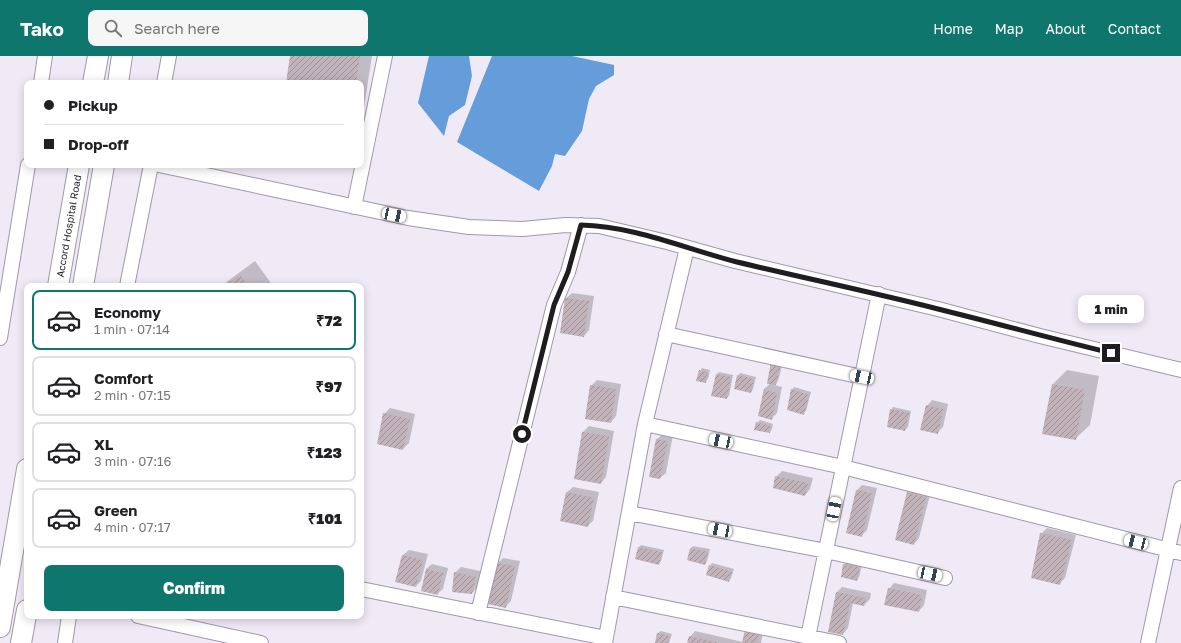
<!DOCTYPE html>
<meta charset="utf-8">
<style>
body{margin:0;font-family:"Golos Text",sans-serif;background:#f6f6f6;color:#202124;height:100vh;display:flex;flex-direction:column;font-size:15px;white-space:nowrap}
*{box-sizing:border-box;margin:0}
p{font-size:13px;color:#757577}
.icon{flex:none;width:22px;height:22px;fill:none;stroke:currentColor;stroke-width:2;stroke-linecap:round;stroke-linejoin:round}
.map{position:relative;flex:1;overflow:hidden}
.panel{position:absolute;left:24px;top:227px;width:340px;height:336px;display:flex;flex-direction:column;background:#fff;border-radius:8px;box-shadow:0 2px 10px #0003}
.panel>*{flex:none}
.banner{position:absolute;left:24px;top:24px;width:340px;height:88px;border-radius:8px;box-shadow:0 2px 10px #0003;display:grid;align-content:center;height:88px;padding:0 20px;background:#fff}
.end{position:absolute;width:18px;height:18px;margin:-9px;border:5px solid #1f1d22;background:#fff;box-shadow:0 0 0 2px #fff}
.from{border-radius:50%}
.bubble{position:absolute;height:28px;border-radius:8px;background:#fff;box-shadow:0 2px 10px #0003;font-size:13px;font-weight:800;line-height:28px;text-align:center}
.car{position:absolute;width:12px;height:24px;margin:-12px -6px;border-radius:5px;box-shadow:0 0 3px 1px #0007;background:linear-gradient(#fff 24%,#345 0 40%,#fff 0 76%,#345 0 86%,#fff 0)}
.banner b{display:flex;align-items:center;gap:14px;height:38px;font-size:15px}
.banner b+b{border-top:1px solid #e0e0e0}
.banner i{width:10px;height:10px;background:#202124}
ul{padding:7px 0 0;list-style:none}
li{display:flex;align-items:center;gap:12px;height:60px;margin:0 8px 6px;padding:0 12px;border:2px solid #e0e0e0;border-radius:8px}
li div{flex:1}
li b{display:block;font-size:15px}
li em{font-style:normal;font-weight:800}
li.active{border-color:#0f766e}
li>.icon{width:36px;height:36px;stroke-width:1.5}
.primary-button{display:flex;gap:8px;margin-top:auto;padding:8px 20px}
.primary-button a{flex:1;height:46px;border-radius:8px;background:#0f766e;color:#fff;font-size:16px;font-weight:800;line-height:46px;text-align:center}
header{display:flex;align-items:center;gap:24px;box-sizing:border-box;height:56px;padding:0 20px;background:#0f766e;color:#fff}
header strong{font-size:19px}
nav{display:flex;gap:22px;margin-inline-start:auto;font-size:14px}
.search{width:280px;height:36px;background:#f6f6f6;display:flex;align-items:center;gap:10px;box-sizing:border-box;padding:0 14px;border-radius:8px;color:#757577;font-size:15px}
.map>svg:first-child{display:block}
</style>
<header>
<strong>Tako</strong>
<div class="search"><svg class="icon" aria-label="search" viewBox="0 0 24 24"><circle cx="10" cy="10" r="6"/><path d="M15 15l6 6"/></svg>Search here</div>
<nav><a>Home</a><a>Map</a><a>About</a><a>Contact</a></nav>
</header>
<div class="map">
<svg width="1181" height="587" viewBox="0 0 1181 587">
<defs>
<pattern id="building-hatch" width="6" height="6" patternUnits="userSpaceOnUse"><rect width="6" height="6" fill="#c1b3b9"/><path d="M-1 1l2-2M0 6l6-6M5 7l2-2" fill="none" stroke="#9c9196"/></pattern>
</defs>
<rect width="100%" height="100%" fill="#f0eaf7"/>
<path fill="#649dd9" d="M429,0h40l3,20 -7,29 -16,11 -5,20 -26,-33z
M492,0h80l42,9v10l-18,11 -7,13 -7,32 -17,25 -10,-2 -3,12 -13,25 -82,-49z"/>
<path fill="#0003" d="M291,0h81l-11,70v-43h-74z
M255,205l18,25h-52z
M572,237l22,3 -5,34 -5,6 -18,-38z
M783,306l-5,19 -4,4 8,2 -5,26 -6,6 -12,-4 5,-26 7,-6z
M702,312l8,2 -2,9 -3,3 -5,-11z
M1067,314l32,6 -9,49 -15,14 -22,-55z
M719,316l14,3 -4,21 -3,2 -9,-24z
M740,317l16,4 -3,12 -2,3 -13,-16z
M597,324l24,4 -5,32 -5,6 -20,-36z
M794,331l17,5 -5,19 -3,2 -11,-23z
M932,344l16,4 -5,23 -6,6 -10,-27z
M893,351l18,4 -3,16 -3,3 -14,-20z
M390,352l25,6 -6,29 -6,6 -19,-35z
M760,364l13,4 -1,5 -2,3 -13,-9z
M589,370l25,5 -8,46 -5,6 -26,-5 8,-46z
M663,378l10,1 -7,38 -6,5 -3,-39z
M782,415l31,7 -3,11 -5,6 -29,-18z
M862,429l15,3 -10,42 -6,6 -4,-46z
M573,431l26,5 -6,29 -6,5 -20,-34z
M913,431l18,4 -12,47 -5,6 -6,-51z
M1047,472l29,7 -11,43 -5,5 -19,-49z
M641,489l23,5 -3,11 -2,3 -23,-6 3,-11z
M693,490l17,3 -3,12 -2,3 -17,-4 3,-12z
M409,494l19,4 -7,27 -5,5 -20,-5 7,-26z
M503,502l17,3 -9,40 -6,6 -7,-44z
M847,506l15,3 -3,12 -2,3 -13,-16z
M712,507l22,6 -3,9 -2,2 -19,-14z
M432,508l16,4 -5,21 -6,5 -11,-25z
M461,511l19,4 -2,16 -6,6 -17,-20z
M894,527l33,7 -3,15 -5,6 -30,-22z
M842,531l29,6 -1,6 -6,6 -11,-2 -5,25 -5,6 -6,-42z
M765,567l-4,20h-73l2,-6 5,-6 48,11z
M661,575l11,3 -3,9 -13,-1 2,-9z"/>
<path fill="url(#building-hatch)" d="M290,0h70l-4,27h-70z
M240,219l8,11h-24z
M565,242l24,3 -5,36 -24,-4z
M771,305l10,3 -5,21 -9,-1z
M699,314l9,2 -2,11 -10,-2z
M716,318l15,3 -4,22 -16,-3z
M737,319l17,4 -3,14 -17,-4z
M1052,328l33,6 -9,50 -34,-6z
M590,329l26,4 -5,34 -26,-4z
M764,333l13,4 -5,27 -14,-4z
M791,333l18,6 -5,20 -17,-5z
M926,349l17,4 -5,25 -18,-4z
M890,353l19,4 -4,18 -18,-4z
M383,357l27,6 -7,31 -26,-6z
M756,366l15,4 -1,7 -16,-3z
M582,376l27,4 -8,48 -27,-5z
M656,383l12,2 -8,38 -11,-2z
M775,420l33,7 -3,13 -32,-8z
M856,434l16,3 -10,44 -16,-4z
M566,436l28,6 -6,29 -28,-6z
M907,436l19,5 -12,48 -19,-5z
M1040,477l32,7 -12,45 -29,-7z
M638,491l24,5 -3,13 -24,-6z
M690,492l18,4 -3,13 -18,-5z
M402,499l21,5 -7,27 -21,-5z
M497,507l18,3 -9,42 -18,-4z
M843,508l17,3 -3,14 -16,-4z
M709,509l23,7 -3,10 -23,-7z
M426,513l17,4 -5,22 -17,-4z
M454,516l22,5 -4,17 -20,-2z
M888,532l34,7 -3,17 -35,-7z
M836,536l30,6 -2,8 -14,-3 -7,32 -15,-3z
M746,569l14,3 -3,15h-15z
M657,577l13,3 -2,7h-13z
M689,580l28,6 -1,1h-29z"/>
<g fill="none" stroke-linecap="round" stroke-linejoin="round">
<defs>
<path id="street" d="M41,27l4,-27
M164,27l5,-27
M159,109l249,53 61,9 53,2 44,-4 33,1 68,16 68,19 203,48 102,27 141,34
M354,151l31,-151
M127,230l24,-121
M666,278l196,43
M0,282l28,-173
M645,368l198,43 338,86
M629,457l197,38 119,27
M361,533l245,49
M613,541l226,46
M478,557l76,-308 14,-33 13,-47
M138,560l123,27
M808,581l71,-343
M65,587l4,-27
M605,587l40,-219 42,-176
M1148,587l33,-155"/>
<g id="secondary">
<path d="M93,27l5,-27"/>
<path d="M118,27l4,-27"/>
<path id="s1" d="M58,230l21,-121"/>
<path d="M83,230l21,-121"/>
<path d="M0,571l27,-158"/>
<path d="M21,587l6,-33"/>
</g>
</defs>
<use href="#street" stroke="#9f99a6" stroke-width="16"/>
<use href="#secondary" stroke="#9f99a6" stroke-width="22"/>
<use href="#street" stroke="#fff" stroke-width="14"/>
<use href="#secondary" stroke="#fff" stroke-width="20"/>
</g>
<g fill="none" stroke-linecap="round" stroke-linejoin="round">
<path stroke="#1f1d22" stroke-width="5" d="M522,378l32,-129 14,-33 13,-47c53,1 105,24 156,37 67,16 134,30 201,47 57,14 115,30 173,44"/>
</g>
<g text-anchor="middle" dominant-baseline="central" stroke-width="3.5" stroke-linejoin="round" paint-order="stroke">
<g font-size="10" fill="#1f1d22" stroke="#fbf9fe">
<text stroke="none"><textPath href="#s1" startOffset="61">Accord Hospital Road</textPath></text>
</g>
</g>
</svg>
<i class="end from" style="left:522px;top:378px"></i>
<i class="end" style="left:1111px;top:297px"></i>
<div class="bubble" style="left:1078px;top:239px;width:66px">1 min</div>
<i class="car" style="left:394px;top:159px;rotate:102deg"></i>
<i class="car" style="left:862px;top:321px;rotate:282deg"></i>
<i class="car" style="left:721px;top:385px;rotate:282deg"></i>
<i class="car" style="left:834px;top:453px;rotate:11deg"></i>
<i class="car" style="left:720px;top:474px;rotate:281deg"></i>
<i class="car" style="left:1136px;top:486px;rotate:284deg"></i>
<i class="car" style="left:930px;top:518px;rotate:102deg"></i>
<div class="banner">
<b><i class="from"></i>Pickup</b>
<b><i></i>Drop-off</b>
</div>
<section class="panel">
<ul>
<li class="active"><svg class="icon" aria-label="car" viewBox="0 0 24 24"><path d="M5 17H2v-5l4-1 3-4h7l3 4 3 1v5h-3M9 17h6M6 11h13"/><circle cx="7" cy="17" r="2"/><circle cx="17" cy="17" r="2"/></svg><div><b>Economy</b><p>1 min · 07:14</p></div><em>₹72</em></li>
<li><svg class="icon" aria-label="car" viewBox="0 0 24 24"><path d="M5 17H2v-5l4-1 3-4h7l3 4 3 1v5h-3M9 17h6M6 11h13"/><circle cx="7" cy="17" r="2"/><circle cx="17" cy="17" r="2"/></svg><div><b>Comfort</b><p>2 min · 07:15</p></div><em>₹97</em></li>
<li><svg class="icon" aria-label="car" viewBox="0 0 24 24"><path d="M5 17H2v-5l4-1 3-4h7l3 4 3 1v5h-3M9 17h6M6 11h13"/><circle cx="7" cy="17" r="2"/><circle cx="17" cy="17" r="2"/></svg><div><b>XL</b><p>3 min · 07:16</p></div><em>₹123</em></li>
<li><svg class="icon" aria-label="car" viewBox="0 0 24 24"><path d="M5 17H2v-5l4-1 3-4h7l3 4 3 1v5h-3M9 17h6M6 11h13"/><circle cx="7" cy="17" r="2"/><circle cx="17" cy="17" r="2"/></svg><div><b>Green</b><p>4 min · 07:17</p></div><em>₹101</em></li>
</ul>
<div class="primary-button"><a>Confirm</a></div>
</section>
</div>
